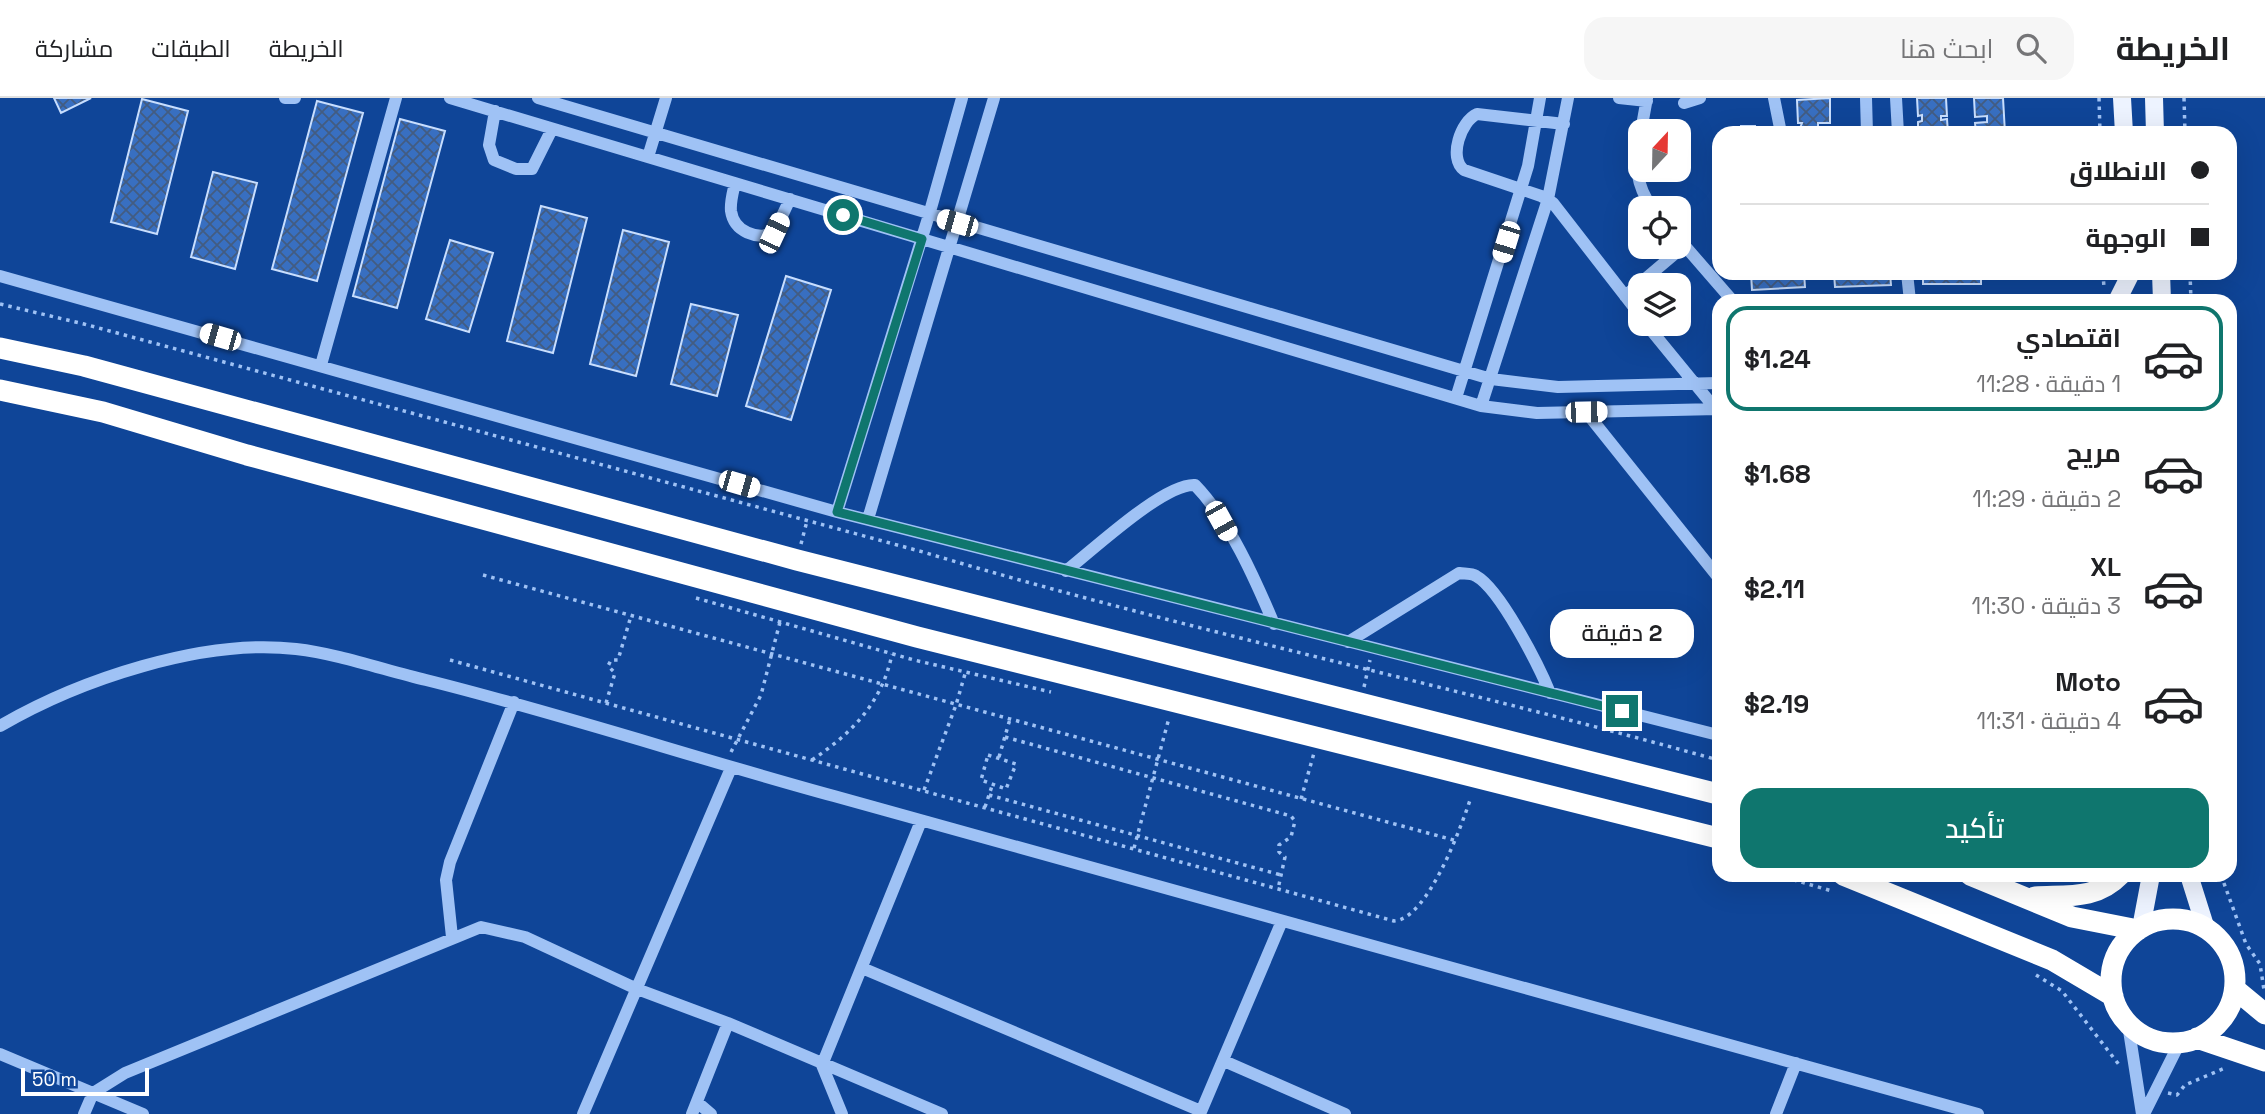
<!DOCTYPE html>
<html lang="ar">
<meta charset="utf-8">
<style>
body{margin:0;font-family:"Space Grotesk",Cairo,sans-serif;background:#f6f6f6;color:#202124;direction:rtl;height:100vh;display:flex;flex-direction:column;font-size:26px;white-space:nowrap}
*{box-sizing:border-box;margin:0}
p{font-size:23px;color:#757577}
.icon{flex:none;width:38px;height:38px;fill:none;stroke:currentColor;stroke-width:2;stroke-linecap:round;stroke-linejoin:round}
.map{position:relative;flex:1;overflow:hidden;direction:ltr}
.drawer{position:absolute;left:1712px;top:196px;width:525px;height:588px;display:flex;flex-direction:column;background:#fff;border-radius:21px;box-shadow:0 7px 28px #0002;direction:rtl}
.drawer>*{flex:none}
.banner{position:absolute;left:1712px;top:28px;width:525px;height:154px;border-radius:21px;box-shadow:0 7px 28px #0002;direction:rtl;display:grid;align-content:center;height:154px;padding:0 28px;background:#fff}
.needle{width:46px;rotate:22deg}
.controls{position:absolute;left:1628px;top:21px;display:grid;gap:14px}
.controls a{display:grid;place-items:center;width:63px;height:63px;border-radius:14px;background:#fff;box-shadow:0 7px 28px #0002;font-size:35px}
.scale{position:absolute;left:21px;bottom:18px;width:128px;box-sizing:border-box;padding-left:7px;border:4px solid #fff;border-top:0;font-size:19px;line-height:24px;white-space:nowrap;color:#fff;-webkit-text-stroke:5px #0f4598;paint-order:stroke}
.end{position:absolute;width:32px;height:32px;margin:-16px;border:9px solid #0f766e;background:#fff;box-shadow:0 0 0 4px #fff}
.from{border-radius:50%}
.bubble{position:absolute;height:49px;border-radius:21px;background:#fff;box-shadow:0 7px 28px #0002;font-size:23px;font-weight:600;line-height:49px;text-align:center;direction:rtl}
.car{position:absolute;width:21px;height:42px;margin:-21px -10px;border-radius:9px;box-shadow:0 0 5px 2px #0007;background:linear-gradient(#fff 24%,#345 0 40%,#fff 0 76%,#345 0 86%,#fff 0)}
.banner b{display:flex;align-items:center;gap:24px;height:66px;font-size:26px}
.banner b+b{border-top:2px solid #e0e0e0}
.banner i{width:18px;height:18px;background:#202124}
ul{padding:12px 0 0;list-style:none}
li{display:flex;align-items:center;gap:21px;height:105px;margin:0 14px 10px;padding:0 14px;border:4px solid transparent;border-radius:21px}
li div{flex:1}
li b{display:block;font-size:26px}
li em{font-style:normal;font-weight:600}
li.on{border-color:#0f766e}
li>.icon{width:63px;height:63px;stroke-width:1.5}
.primary-button{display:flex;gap:14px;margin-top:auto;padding:14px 28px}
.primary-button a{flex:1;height:80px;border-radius:21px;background:#0f766e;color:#fff;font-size:28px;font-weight:600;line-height:80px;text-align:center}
header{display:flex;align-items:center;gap:42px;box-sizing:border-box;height:98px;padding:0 35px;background:#fff;border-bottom:2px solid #e0e0e0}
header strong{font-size:33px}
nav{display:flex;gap:38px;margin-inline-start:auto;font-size:24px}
.search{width:490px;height:63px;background:#f6f6f6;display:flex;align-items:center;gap:18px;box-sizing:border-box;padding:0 24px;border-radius:21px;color:#757577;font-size:26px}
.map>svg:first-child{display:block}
</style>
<header>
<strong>الخريطة</strong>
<div class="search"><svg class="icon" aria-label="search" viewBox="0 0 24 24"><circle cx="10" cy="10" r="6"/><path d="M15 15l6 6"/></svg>ابحث هنا</div>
<nav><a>الخريطة</a><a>الطبقات</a><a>مشاركة</a></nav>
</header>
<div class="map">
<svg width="2265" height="1016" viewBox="0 0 2265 1016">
<defs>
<pattern id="building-cross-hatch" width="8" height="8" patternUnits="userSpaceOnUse" patternTransform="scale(1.75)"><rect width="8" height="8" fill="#386fc1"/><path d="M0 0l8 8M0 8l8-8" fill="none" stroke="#435c81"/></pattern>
</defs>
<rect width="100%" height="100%" fill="#0f4598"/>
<path fill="url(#building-cross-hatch)" stroke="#c8defe" stroke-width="2" d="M54,0h37l-30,15z
M1830,0v25h-12v4h12v6h-32l4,-10h-4l-1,-23z
M1917,0h29l1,18h-6v4l6,-1 1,14h-30v-11l4,-1v-6l-4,1z
M1974,0h29l2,35h-29l-1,-10 12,-1v-6l-12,1z
M142,1l46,12 -31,123 -46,-12z
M317,3l46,12 -46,168 -45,-12z
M400,21l45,12 -48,177 -44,-12z
M1741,28h14v3h7v4h-28v-3h7z
M213,74l44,11 -22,86 -44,-12z
M541,108l46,12 -34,135 -46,-12z
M623,132l46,12 -33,134 -46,-12z
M450,142l43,13 -24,79 -43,-13z
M1751,175h53l1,14 -53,3z
M1834,175h56l1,12 -56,2z
M1923,175h58v11h-58z
M786,178l45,14 -40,130 -45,-14z
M691,206l47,11 -21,81 -46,-12z"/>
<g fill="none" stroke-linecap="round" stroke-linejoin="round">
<path stroke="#9fc2f5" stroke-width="3.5" stroke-dasharray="3.5 5" stroke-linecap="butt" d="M2099,0l1,35
M2184,0l1,35
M2103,175l1,15
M2190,175l1,28
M0,206l84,20 839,228c263,79 532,134 795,208
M801,446l6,-23
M483,477l974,266
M696,500l218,62 137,32
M450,562l944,261c34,-2 68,-96 77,-124
M1364,589l6,-27
M606,605l9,-30 -7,-7 3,-6h7l13,-44
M1005,639l286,79 4,5 -4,16 -12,8v7l6,5 -7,32
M731,654l30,-57 19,-73
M988,657l28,9 -10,25 -25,-9z
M999,659l11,-38
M812,662c40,-27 70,-57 80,-106
M924,692l32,-85 9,-31
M989,697l292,80
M1301,701l13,-46
M985,709l7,-21
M1134,750l35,-130
M1777,777l55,16
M2221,777l25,69 14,20 4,26
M2036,877l26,16 58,75
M2168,995l9,2 8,-10 40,-17"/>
<path stroke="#9fc2f5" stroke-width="12" d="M285,0h10
M450,0l1031,308 56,7 181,-4
M538,0l953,281 67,8 160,-4
M1619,0l28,3
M1774,0l7,35
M1866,0l1,35
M1896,0l2,35
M1684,5l16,-5
M495,13l-6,34 5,15 22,9h16l20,-40
M1564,26l-87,-10c-16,7 -29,44 -13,56l77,26 12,7 87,112
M1641,33l6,-33
M1640,38c-6,28 -4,49 12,72
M648,59l18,-59
M735,85c-2,9 -5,19 -4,28 3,21 26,29 43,22l16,-34
M1678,140l53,61
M1907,175l3,28
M0,178l837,236 881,223
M1625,198l59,-50
M1646,226l72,88
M321,267l75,-267
M1456,300l72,-232 12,-68
M1481,308l67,-207 20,-101
M1586,314l132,165
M837,414l92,-297 33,-117
M868,421l126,-421
M1066,473c27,-21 98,-88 129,-86 34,35 60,94 79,139
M1348,544l111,-69c5,1 12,0 17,3 24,13 63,90 74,117
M0,628c79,-46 203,-88 296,-77 43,5 88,21 130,31 137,34 272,79 408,116 381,106 763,210 1144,318
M452,839l-6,-57 4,-18 64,-160
M862,870l339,143
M2128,926l14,90
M0,956l143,60
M1224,963l121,53
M697,1004l14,12
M84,1016l9,-21 32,-20 356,-146 44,10 112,52 91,34 214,91
M583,1016l148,-346
M692,1016l36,-91
M842,1016l-20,-49 99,-244
M1200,1016l82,-193
M1776,1016l20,-51
M2144,1016l36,-72"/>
<path stroke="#edf3ff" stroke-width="18" d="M2122,0l2,35
M2154,0l1,35
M2161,175l1,28
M2117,203l13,-26
M2189,777l17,54
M2141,830l10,-53"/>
<path stroke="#fff" stroke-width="21" d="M0,250l84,18 713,194 921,234
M0,292l103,22 144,43 670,182 801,201
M1843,777l209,85 61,36
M1970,777l102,42 66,13
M2035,799c32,-2 61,3 85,-22
M2111 883a62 62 0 1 1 124 0a62 62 0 1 1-124 0Z
M2235,891l30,25
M2197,940l68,23"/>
</g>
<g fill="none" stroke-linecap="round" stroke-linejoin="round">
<path stroke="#0f766e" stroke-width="9" d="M843,117l79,24 -85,273 785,199"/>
</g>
</svg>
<div class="controls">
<a><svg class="needle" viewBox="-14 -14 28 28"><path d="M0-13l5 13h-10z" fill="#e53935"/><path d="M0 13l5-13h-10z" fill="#757577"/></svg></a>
<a><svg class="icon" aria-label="locate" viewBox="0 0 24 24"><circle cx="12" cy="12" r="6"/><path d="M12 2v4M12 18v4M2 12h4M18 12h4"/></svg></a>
<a><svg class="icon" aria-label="layers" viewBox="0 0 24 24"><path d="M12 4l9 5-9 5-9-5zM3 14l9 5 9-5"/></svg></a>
</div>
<div class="scale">50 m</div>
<i class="end from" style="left:843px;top:117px"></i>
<i class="end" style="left:1622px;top:613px"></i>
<div class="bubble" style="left:1550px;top:511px;width:144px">2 دقيقة</div>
<i class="car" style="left:957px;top:125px;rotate:286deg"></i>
<i class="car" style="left:774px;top:135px;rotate:25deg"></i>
<i class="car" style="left:1506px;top:144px;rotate:197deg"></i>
<i class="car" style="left:220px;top:239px;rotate:286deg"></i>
<i class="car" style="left:1586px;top:314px;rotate:89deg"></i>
<i class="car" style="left:739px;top:386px;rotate:106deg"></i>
<i class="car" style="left:1221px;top:423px;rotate:151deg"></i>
<div class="banner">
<b><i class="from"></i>الانطلاق</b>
<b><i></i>الوجهة</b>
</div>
<section class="drawer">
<ul>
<li class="on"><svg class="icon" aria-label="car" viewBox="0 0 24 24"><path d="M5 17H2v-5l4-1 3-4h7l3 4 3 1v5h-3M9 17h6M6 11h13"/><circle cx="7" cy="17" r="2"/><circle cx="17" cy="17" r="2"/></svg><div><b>اقتصادي</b><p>1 دقيقة · 11:28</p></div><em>$1.24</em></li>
<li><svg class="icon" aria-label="car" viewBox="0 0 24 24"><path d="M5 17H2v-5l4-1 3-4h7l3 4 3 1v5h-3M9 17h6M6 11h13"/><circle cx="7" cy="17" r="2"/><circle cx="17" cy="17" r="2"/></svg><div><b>مريح</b><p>2 دقيقة · 11:29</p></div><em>$1.68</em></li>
<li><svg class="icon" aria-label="car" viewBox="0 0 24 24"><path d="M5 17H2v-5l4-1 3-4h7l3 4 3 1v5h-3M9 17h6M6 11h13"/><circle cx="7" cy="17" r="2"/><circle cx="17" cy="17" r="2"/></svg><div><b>XL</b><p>3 دقيقة · 11:30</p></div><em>$2.11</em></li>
<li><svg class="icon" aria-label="car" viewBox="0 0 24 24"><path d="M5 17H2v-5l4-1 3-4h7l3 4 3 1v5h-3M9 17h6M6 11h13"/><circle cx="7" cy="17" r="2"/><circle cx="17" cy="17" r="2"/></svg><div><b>Moto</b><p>4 دقيقة · 11:31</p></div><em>$2.19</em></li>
</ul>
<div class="primary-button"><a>تأكيد</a></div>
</section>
</div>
